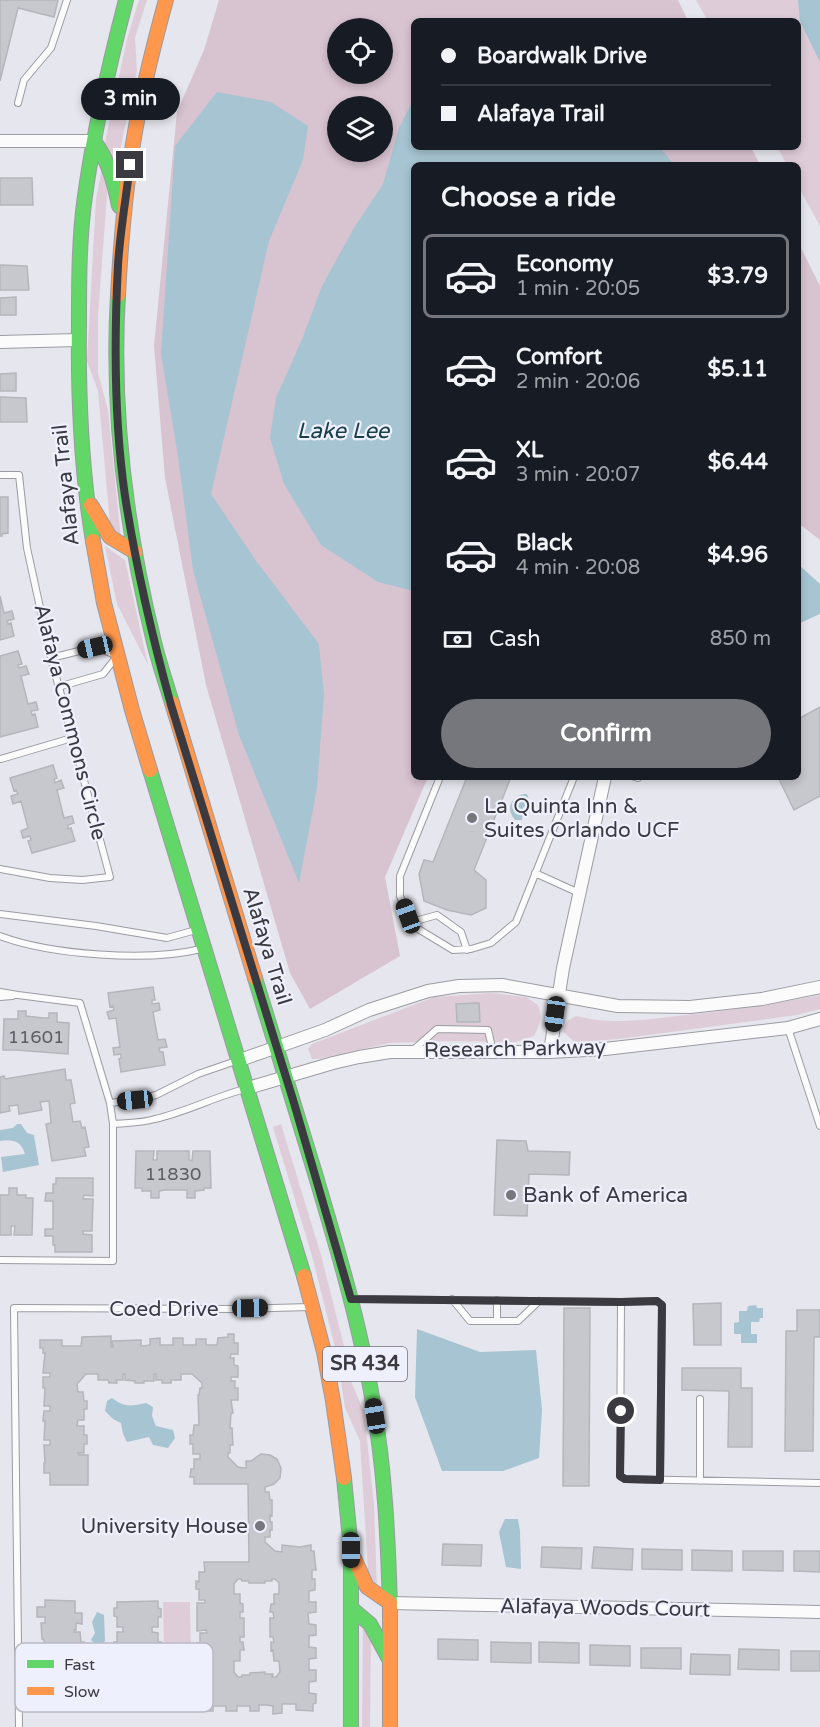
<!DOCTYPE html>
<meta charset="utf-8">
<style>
body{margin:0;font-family:"Varela Round",sans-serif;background:#20242c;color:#f1f3f6;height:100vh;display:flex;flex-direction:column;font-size:22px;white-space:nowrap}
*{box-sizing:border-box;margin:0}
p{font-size:20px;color:#9ea1a6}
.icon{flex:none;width:33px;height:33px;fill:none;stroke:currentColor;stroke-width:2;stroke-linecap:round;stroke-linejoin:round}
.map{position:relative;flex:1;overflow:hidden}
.sheet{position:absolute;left:411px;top:162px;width:390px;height:618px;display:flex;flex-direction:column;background:#171b24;border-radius:9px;box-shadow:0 3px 9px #0003}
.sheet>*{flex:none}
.guide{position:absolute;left:411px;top:18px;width:390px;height:132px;border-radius:9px;box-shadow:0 3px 9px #0003;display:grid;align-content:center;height:132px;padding:0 30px;background:#171b24}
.fabs{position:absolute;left:327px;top:18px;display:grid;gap:12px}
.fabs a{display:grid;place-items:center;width:66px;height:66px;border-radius:50%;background:#171b24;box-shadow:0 3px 9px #0003;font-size:30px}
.end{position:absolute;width:27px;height:27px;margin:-14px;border:8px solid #3a3a40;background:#fff;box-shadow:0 0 0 3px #fff}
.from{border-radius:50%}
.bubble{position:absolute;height:42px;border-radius:21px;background:#171b24;box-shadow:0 3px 9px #0003;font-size:20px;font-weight:700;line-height:42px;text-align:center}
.car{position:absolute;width:18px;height:36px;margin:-18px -9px;border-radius:8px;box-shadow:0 0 4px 2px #0007;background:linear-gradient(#222 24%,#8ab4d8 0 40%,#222 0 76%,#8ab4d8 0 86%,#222 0)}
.guide b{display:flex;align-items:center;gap:21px;height:57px;font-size:22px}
.guide b+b{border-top:2px solid #363941}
.guide i{width:15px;height:15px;background:#f1f3f6}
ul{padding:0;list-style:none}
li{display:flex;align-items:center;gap:18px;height:84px;margin:0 12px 9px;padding:0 18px;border:3px solid transparent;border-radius:9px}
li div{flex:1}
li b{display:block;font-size:22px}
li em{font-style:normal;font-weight:700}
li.active{border-color:#76767d}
li>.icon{width:54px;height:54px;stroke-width:1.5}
h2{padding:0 30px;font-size:27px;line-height:72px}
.pay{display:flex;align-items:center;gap:15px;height:66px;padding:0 30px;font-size:22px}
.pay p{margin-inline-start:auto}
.cta{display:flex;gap:12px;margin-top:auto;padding:12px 30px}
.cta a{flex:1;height:69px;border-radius:36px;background:#76767d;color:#fff;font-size:24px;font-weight:700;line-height:69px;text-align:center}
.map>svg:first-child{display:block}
</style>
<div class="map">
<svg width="820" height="1727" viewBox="0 0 820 1727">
<rect width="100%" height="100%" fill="#e6e6ee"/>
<path fill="#decdd8" d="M139,0h8l-12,38 2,32 -20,95 -13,-18 23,-108z
M696,0h124v226l-22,-40v-21h-11l-10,-18h21v-126h-90z
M103,163l5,19 -10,134v57l10,37 13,129 -11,-15 -12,-133 -11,-30 9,-162z
M105,546l20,14 23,105 -31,-61z
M492,993l34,4 12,8c5,12 2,19 -4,31l-18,6 -73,-1 -53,2 -72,16h-6l-4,-10 4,-5 122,-47z
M820,995v14l-23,6 -178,24 -44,3 -12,-10 4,-11 9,-5c37,9 65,4 102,0 48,-5 95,-12 142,-21z
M281,1124l40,131 25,99 5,27 13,31 10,93 3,84 -9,-17 -8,-131 -15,-33 -8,-53 -25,-99 -39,-129z
M163,1602h27l1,53 -27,1z
M363,1623l8,11 -1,93h-8z"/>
<path fill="#d8c3d0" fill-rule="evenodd" d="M219,0h459l10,21h-274v126h337l9,18h-346v612h14l-43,100 15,79 -90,53 -20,-36 -84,-288 -41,-207 -11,-132 23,-234 27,-62zM338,28h44v46h-44zM338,106h44v46h-44z
M798,242l22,44v254l-18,-14 -4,-1z"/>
<path fill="#a6c4d1" d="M798,0h22v62l-20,-41z
M217,92l54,10 37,24 -5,34 -34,81 -58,253 46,68 62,82 5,51 -7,93 -18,95 -60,-148 -46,-165 -15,-114 -17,-102 14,-208z
M414,98v49h246l14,18h-260v426l-36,-9 -57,-37 -37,-61 -14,-46 6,-40 27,-61 19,-51 32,-58 29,-44 16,-56z
M798,564l22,20v30l-22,10z
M524,794h3l2,6 -6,8 -1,12h-7c-9,-10 -5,-23 9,-26z
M17,1124h4l6,9 7,2 5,30 -36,7 -2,-15 24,-3c-4,-14 -13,-14 -25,-13v-11l13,-2z
M756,1305l1,3h6v10h-3l-1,4h-8v12h6v9h-16v-9h-7v-11l5,-1v-11h8l1,-5z
M417,1329l63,23 56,-2 6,60 -3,48 -36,13h-61l-27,-74z
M112,1398c13,10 19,8 34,5l7,4 -1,9 4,10 17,4 2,8 -7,10 -15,-3 -4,-8 -22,5 -4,-8 -2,-11 -8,-4 -8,-8 2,-10z
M505,1519h13l2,12 1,38 -15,-2 -7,-35z
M97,1612l7,3 1,26 -7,6 -7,-7 4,-7 -3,-11z"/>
<path fill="#c6c8ce" stroke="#b4b6bb" stroke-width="1.5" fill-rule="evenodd" d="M0,0h58l-4,17 -36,-9 -18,73z
M0,178h32l1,27h-33z
M0,265l27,1 2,24h-29z
M16,297v18h-16v-17z
M16,373v18h-16v-17z
M0,397l26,1 1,24h-27z
M0,497h8v36l-6,1v2h-2z
M0,596l4,17 8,-2 2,8 -7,2 1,3 3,-1 3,13 -14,4z
M18,651l4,13 -4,1 1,3 7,-2 3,8 -8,2 7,28 8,-2 2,8 -7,1 1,4 3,-1 3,13 -38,10v-81z
M820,707v89l-26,14 -16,-33h20v-58z
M53,765l4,13 -3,1 1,4 6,-3 3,8 -7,2 7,28 8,-2 2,7 -6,2v4l3,-1 4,13 -43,12 -4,-12 3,-1 -1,-4 -7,2 -2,-7 7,-3 -7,-27 -8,3 -2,-8 7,-2 -2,-4 -2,1 -4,-13z
M467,777h44l-37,93 12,10v28l-15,7 -24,-5 -23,-9 -5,-27 5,-14 9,2z
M153,987l2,13h-3v4l7,-1 1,7 -7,2 5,28 7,-1 2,8 -8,1 1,4h3l2,13 -44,7 -2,-13 2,-1v-4l-7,1 -1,-7 7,-1 -4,-29 -7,1 -2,-7 7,-2 -1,-4 -3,1 -2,-14z
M479,1003l1,19h-23l-1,-18z
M18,1011h8v5l17,2h6v-5h8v9l12,1 -1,31 -52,-4h-13l1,-31h14z
M65,1069l1,11h5l4,23 -5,1 3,18 7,-1 2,7 3,-1 4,20 -5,1 2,8 -34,5 -6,-37 5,-1 -2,-22 -9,1 2,8 -23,4 -1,-9 -9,1 1,5 -10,2v-36l4,-1 1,3z
M497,1140l29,1 2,10 42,1 -1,23 -40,-1 -2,42 -33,-1z
M136,1151h18l-1,9h4v-9h32v9l3,1 1,-10h17l1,37h-7v2l-9,1v7h-8v-8h-22l-6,1v7h-8v-7h-9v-3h-7z
M56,1178h37v18l-9,-1 -1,4h10l-1,32h-9v3l9,1v17h-37v-7h-2v-9h-8v-7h8v-28h-8l1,-8h7v-9h3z
M9,1188h8v7h9v3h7l-1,37h-18l1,-9h-4v9h-11v-40h9z
M721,1303v42h-27l-1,-41z
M564,1308h26l-1,178h-26z
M797,1310h23v27h-6l-1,114h-28l1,-120h11z
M228,1334h6v9h4v11h-7l-1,4h4v7l4,1v11h-7v4h4v7h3v12h-7l2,13h-2l-1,15h2l1,17h-3v8h-2v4l10,10 6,1h2v-7h5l10,-7 9,1 7,4 4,9 -1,10 -6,6 -9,3v5h4l1,8h2v16l-2,-1v7h2v8h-2v7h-5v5l10,9 7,1v-7l18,2 11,-2v6h3l2,19h-4v9h3v11l-6,1v11h7v10l-8,1 1,11 7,1v10l-7,1v11l7,1v10l-7,1v11h7v11l-7,1v11l7,1v9l-3,1v7l-17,-1v-6h-14v9l-9,1v-8l-7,-1h-7v6h-9v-5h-13v5h-11v-5h-13v5h-9v-5h-18v5h-10v-7h-2v6l-9,1v-2l-19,2v-6l-6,-1 1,7 -20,-2v2h-9v-6l-5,-1v7h-10l1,-2h-10v2h-9v-6h-4v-3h-5v3h-12v6l-17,-1 -1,-9h2l-2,-19h7v-5h-7v-10h2l-2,-18h7v-3h-3v-6l-2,-1 -1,-16h4v-6h-8v-10h8v-7l30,1v12h7v11l-6,-1v7h-2v2h6l1,10h3v8l-3,1v10h-7l1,10 5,5h6l-1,-6h10v-4h9v4l9,1v5h6l5,-5 -1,-10h-6l1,-11h-4v-8h3v-10h6v-5h-6v-10l-3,-1v-8h3v-6l41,-1v7l3,1v8h-3v10h-6v5l6,1v9h3v8h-3v11h-6v10l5,5h6v-6l10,-1v-3h8v4h10v6h4v1h7l4,-5v-11l-6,-1v-9l-3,-1v-7h3v-10h7l-1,-3 -9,1v-28h8v-3h-6v-11h-3v-8l3,1v-10h6l-1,-10h45l-1,-78h-54v-7h-4l1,-8h3v-10h6v-5h-7v-10h-3v-9h3l1,-10h5l-1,-30h1l1,-7h2v-5l-10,-9h-11v6h-10v3h-9v-3h-6v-6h-2v7h-10v2h-9v-2l-10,-1v-6h-2v6h-7l1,3h-8l-1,-3h-10v-6h-12l-9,10 1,8h5l1,9h3v8h-3v11h-6l-1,6h7v9h3v9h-3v9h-6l1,2h9v30h-38v-12h-6v-10h1l-1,-18h6v-5h-6l1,-19h-2l1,-10h6v-5h-6l1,-18h-2v-11h7v-4h-7l2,-20h-2v-5h-3v-8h22v6h19l1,-9 29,-1v11h2l-1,-6 29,-1v6h2l7,-1v-6l10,-1v7h13v-7h10v7h13v-6h10v6h11l1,-7 10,-1zM238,1579h3l1,2h7v2h16v-2h7v-2h3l4,4v11h-5v10h-3l-1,8h3l1,6h-4v19h3l1,6 -3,-1v9l2,-1 1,11h5l1,11 -4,5h-4l1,-3h-8v-2l-15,1v2h-8v2h-4l-4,-5v-11h6v-11h4l-1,-8h-3v-5h4v-19h-4v-6h3v-8l-3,-1v-9h-6v-10z
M682,1368h59v20h11v59h-24l1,-56 -47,-1z
M443,1544l39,1 -1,21 -39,-1z
M542,1547l40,1 -1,21 -40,-2z
M594,1547l39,2 -1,21 -40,-2z
M642,1549l40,1v20l-40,-1z
M692,1550l40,1v20l-40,-1z
M743,1551h40v20l-40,-1z
M794,1551h26v21l-26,-1z
M438,1639l40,1v20l-40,-1z
M491,1642l40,1v20l-40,-1z
M539,1642l40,1v20l-40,-1z
M590,1645l40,1v20l-40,-1z
M641,1648h40v21l-40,-1z
M739,1649l40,1v20l-41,-1z
M791,1651h29v20h-29z
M691,1654l39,1v20l-40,-1z"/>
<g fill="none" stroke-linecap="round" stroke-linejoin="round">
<defs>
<path id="lane" d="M18,103l6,-23 27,-32 16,-48
M0,475h19l8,73 24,110 59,219 -28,3 -32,-2 -50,-9
M51,658l44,-11 18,7
M58,687l45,-13 11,-14
M1,759l71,-21
M440,777l-40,99v20l8,20 7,11 38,23 18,-1 20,-6 25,-21 58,-145
M635,777l3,1
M535,873l44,20
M0,914l96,12 71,12 29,-8
M412,922l25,-7 24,17 6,18
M0,936c51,19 148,26 201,13
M0,992l18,3 62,8 30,100 3,21v137l-113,-1
M0,997l12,-1
M788,1028l32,98
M412,1051l25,-22 51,1 5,22
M110,1103l25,-3 21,-5 42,-21 38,-13
M113,1124c14,-1 29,-1 42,-5 31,-7 59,-22 90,-30
M354,1299l267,3 36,-1 5,4 -2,175
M452,1299l18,22h48l21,-20
M621,1302l-1,174 5,3 195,4
M497,1321v-21
M700,1399v82
M19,1727l-5,-419 224,1 72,-2"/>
<path id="street" d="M0,141h94
M0,342l77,-2
M550,1052l13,-84 42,-191
M240,1060l85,-30 44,-20 59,-19 31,-5 43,-1 116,21 72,1 72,-8 58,-12
M248,1088l85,-25 26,-6 31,-5h160l55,-3 183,-21 32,-9
M390,1603l430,9"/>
<path id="fast" d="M94,141c15,21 20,40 25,65
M118,295c-7,117 8,234 36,347 5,21 12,41 18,61
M93,541c-12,-72 -15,-145 -14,-218 0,-42 0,-85 6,-127 9,-66 24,-131 41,-196
M150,770l154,506
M255,978c20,64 39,128 59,192 23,77 46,154 59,233 12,68 15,136 17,204
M344,1478l7,72v177
M351,1608l19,16 19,35"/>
<path id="slow" d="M118,295c3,-58 8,-116 19,-174 8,-41 18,-81 29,-121
M91,505l19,32 25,15
M93,541l11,62 28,107 18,60
M172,703l83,275
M304,1276l20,76 9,49 11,77
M354,1558l13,29 23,16
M390,1607v120"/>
</defs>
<use href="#lane" stroke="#9b9ba2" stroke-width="8"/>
<use href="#street" stroke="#9b9ba2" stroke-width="14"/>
<use href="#fast" stroke="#9b9ba2" stroke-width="16"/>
<use href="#slow" stroke="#9b9ba2" stroke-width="16"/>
<use href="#lane" stroke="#fbfbfc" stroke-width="6"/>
<use href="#street" stroke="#fbfbfc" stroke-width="12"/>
<use href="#fast" stroke="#63d668" stroke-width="14"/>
<use href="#slow" stroke="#ff974d" stroke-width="14"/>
</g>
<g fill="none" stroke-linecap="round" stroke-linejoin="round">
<path stroke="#3a3a40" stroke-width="8" d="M130,165c-4,33 -10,67 -12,100 -4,76 -4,155 7,231 11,71 27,140 46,209l123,398 57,196 270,3 36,-1 5,4 -2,175 -35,-1 -5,-3 1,-65"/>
</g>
<g fill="#76767d" stroke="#eff0fe" stroke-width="2">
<circle cx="472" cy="818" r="6"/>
<circle cx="511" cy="1195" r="6"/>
<circle cx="260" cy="1526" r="6"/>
</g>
<g text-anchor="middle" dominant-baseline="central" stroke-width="4.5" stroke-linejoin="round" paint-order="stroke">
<g font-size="18" fill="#5d5e64">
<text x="36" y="1037">11601</text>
<text x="173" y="1174">11830</text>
</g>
<rect fill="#eff0fe" stroke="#707179" stroke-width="1.5" x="323" y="1347" width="84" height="34" rx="4.5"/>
<g font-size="20" font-weight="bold" fill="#3a3a40">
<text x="365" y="1364">SR 434</text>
</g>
<g font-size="21" fill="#3a3a40" stroke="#eff0fe">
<text transform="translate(66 485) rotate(-96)">Alafaya Trail</text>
<text transform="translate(70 722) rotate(76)">Alafaya Commons Circle</text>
<text transform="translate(267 946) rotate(73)">Alafaya Trail</text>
<text transform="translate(515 1049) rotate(-1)">Research Parkway</text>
<text x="164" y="1309">Coed Drive</text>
<text transform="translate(605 1608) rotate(1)">Alafaya Woods Court</text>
</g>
<g font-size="21" fill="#3a3a40" stroke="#eff0fe" text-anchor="start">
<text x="484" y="806">La Quinta Inn &amp;<tspan x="484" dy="24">Suites Orlando UCF</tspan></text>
<text x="523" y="1195">Bank of America</text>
<text x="248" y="1526" text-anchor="end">University House</text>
</g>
<g font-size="22" font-style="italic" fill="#18404b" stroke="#eff0fe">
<text x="343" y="431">Lake Lee</text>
</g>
</g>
<rect x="15" y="1643" width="198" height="69" rx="9" fill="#eff0fe" stroke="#b9b9c5" stroke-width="1.5"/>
<rect x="27" y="1660" width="27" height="8" fill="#63d668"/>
<rect x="27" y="1687" width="27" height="8" fill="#ff974d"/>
<g font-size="16" fill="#3a3a40">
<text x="64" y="1670">Fast</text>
<text x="64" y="1697">Slow</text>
</g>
</svg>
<div class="fabs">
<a><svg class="icon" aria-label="locate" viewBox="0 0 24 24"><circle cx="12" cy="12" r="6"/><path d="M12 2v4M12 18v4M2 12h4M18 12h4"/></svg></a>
<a><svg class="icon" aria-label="layers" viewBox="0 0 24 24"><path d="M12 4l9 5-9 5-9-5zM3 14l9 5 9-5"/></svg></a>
</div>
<i class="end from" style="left:621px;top:1411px"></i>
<i class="end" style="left:130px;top:165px"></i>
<div class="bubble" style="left:81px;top:78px;width:99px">3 min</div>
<i class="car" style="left:95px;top:647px;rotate:257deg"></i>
<i class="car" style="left:408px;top:916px;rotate:340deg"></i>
<i class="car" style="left:555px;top:1014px;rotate:188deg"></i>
<i class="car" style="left:135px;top:1100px;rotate:264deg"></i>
<i class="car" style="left:250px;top:1308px;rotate:89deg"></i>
<i class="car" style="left:375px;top:1416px;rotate:351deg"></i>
<i class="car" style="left:351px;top:1550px;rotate:180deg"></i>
<div class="guide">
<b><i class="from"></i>Boardwalk Drive</b>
<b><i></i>Alafaya Trail</b>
</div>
<section class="sheet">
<h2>Choose a ride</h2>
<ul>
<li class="active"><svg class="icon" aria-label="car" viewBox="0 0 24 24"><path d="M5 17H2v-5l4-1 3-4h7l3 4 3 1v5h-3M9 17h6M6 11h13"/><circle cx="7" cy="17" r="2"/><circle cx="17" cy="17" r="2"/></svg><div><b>Economy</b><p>1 min · 20:05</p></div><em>$3.79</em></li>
<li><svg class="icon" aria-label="car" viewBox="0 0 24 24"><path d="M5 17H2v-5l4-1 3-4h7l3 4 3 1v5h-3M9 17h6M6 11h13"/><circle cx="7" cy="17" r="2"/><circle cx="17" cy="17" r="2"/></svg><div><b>Comfort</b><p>2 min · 20:06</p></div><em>$5.11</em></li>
<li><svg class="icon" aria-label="car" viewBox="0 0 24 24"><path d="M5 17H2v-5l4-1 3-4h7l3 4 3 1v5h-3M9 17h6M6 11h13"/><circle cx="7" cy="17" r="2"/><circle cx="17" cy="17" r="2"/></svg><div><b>XL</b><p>3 min · 20:07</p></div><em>$6.44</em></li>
<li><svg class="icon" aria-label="car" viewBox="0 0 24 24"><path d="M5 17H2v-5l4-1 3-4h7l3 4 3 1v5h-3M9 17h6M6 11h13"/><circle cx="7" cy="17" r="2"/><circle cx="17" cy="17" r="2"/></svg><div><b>Black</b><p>4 min · 20:08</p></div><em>$4.96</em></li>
</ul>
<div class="pay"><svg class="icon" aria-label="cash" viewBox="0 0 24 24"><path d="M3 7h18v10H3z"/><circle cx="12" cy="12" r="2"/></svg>Cash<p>850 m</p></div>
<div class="cta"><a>Confirm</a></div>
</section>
</div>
